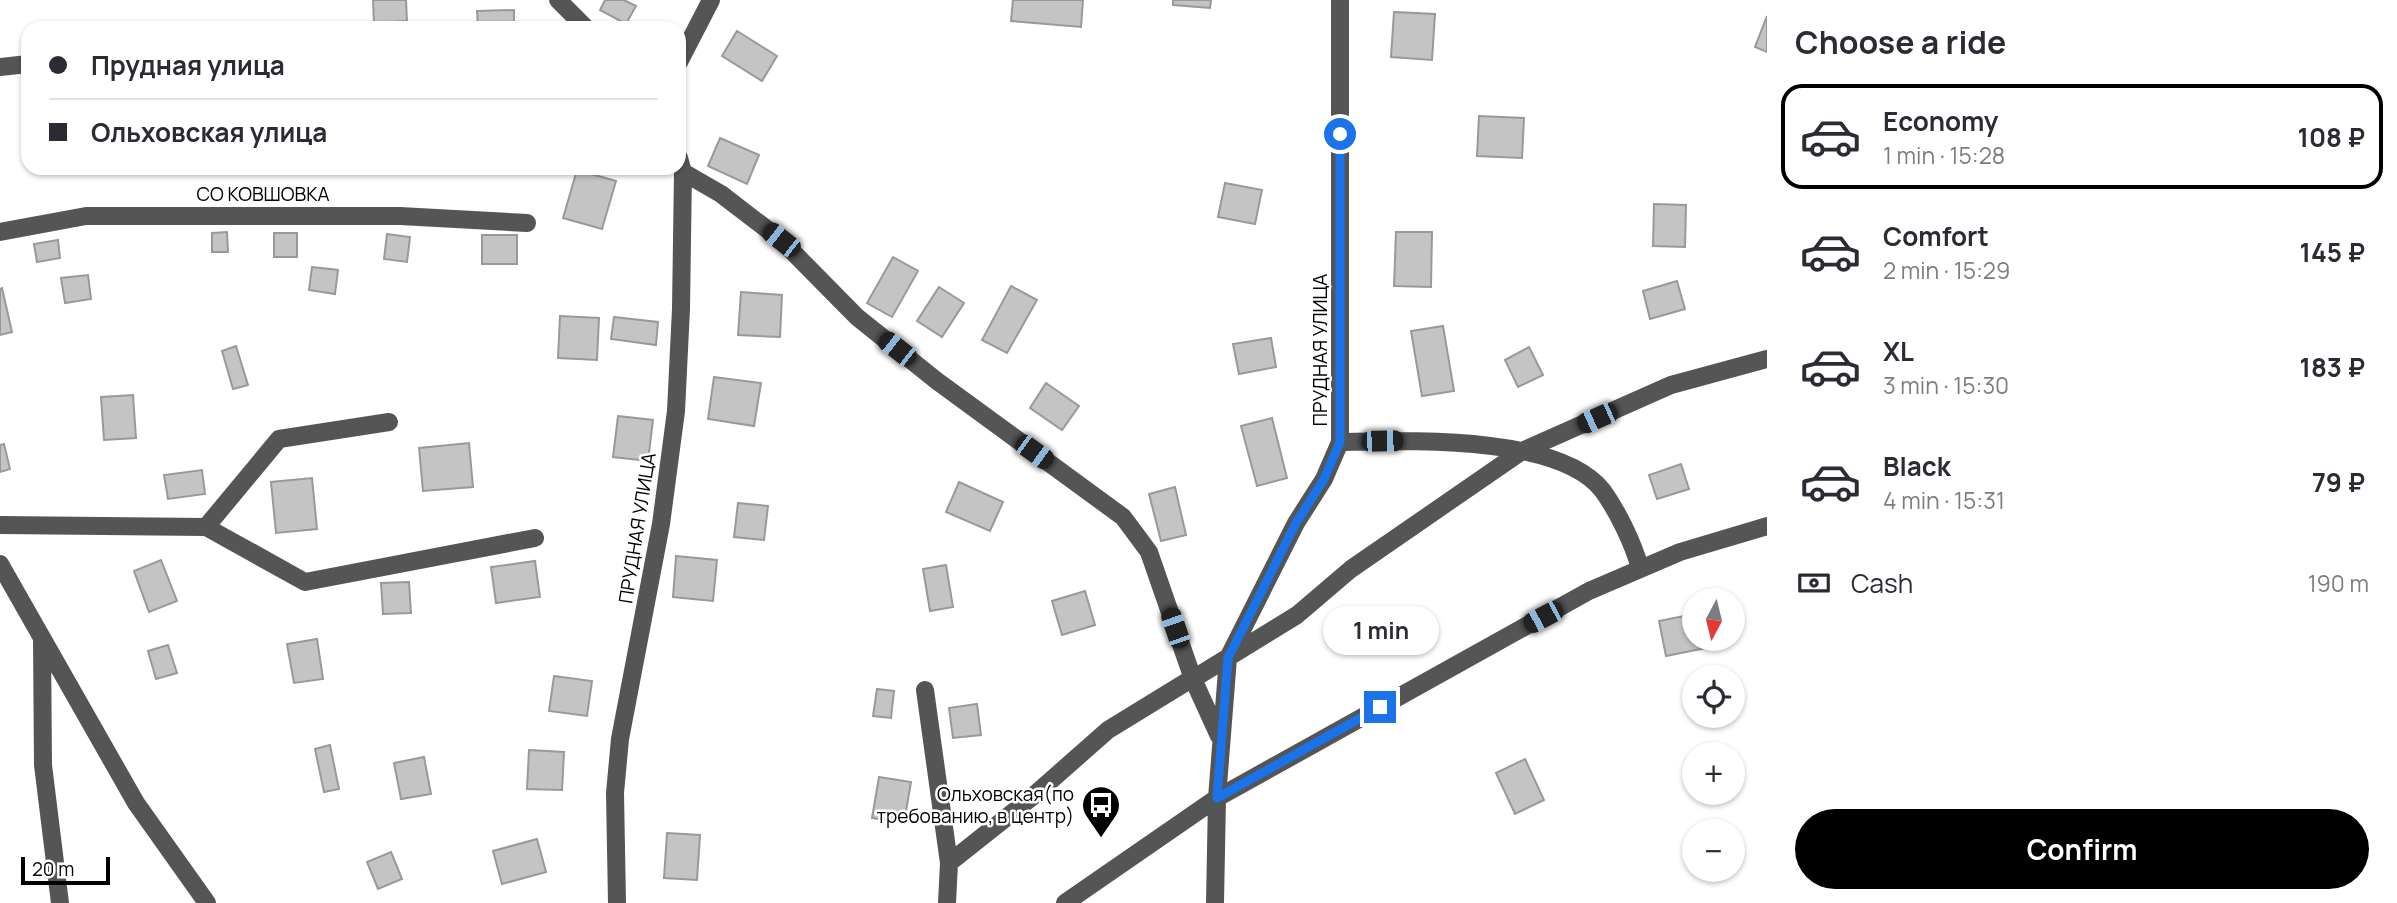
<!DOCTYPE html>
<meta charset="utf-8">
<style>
body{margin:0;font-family:Manrope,sans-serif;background:#f2f2f3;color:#2b2b33;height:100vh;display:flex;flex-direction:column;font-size:26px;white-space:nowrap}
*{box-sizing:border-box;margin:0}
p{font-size:23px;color:#7c7c81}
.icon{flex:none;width:38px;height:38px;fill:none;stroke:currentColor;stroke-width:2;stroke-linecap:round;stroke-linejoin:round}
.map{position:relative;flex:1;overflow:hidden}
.details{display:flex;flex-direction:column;background:#fff;width:630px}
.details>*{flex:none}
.guide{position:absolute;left:21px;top:21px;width:665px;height:154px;border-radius:21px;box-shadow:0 2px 5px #0004;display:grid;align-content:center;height:154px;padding:0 28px;background:#fff}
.needle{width:46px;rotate:187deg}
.controls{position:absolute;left:1682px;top:588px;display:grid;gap:14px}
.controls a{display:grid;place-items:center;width:63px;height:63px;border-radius:50%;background:#fff;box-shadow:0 2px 5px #0004;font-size:35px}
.scale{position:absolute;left:21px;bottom:18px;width:89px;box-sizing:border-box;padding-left:7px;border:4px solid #000;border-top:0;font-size:19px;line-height:24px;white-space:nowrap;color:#000;-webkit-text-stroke:5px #fff;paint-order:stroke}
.end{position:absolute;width:32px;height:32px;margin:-16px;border:9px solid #1a73e8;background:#fff;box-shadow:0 0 0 4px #fff}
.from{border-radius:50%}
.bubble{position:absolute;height:49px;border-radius:24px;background:#fff;box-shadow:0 2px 5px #0004;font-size:23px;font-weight:700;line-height:49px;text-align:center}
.car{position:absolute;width:21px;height:42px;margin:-21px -10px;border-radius:9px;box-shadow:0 0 5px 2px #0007;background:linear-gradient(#222 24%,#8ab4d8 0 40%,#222 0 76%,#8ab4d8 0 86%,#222 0)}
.guide b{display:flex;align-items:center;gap:24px;height:66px;font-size:26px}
.guide b+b{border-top:2px solid #e1e1e2}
.guide i{width:18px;height:18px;background:#2b2b33}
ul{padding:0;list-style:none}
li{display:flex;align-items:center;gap:21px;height:105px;margin:0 14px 10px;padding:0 14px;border:4px solid transparent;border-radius:21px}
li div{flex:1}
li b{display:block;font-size:26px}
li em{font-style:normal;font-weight:700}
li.current{border-color:#000}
li>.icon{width:63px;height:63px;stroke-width:1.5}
h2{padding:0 28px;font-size:32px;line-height:84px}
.pay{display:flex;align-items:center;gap:18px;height:77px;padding:0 28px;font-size:26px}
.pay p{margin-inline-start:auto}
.action{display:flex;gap:14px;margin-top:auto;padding:14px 28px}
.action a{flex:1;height:80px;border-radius:42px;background:#000;color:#fff;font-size:28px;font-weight:700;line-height:80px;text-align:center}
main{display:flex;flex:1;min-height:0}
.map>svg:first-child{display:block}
</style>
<main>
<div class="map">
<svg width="1767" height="903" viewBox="0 0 1767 903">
<rect width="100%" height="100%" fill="#fff"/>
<path fill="#c4c4c4" stroke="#999" stroke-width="2" d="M373,0h33l1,21 -33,2z
M605,0h19l12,6 -10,18 -26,-14z
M1013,0h70l-2,27 -70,-6z
M1173,0h38l-1,8 -37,-3z
M514,10v18h-36l-1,-17z
M1394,12l41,2 -3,46 -41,-3z
M1767,16v36l-12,-5z
M737,31l40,25 -15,25 -40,-25z
M1479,116l45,2 -2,40 -45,-2z
M720,138l39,17 -12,29 -39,-18z
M577,170l39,11 -14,48 -39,-11z
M1225,183l37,7 -7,34 -37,-7z
M1654,204l32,1 -1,42 -32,-1z
M227,232l1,20h-16v-19z
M1396,232h36l-1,55 -37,-1z
M274,233h23v24h-23z
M387,234l23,3 -3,25 -23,-3z
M482,235h35v29h-35z
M58,240l2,18 -23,4 -3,-18z
M893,257l25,14 -26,46 -25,-14z
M312,267l26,3 -3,24 -26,-4z
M88,275l3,24 -26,4 -4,-25z
M1677,281l8,28 -35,10 -7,-28z
M1011,286l26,14 -30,53 -25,-13z
M939,287l25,16 -22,34 -25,-16z
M2,288l10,44 -12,3v-46z
M741,292l41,3 -2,42 -42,-2z
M560,316l39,2 -2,42 -39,-2z
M614,317l44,5 -2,23 -45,-6z
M1443,326l11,65 -32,5 -11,-65z
M1271,338l5,29 -37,7 -6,-30z
M236,346l12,39 -15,4 -11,-38z
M1529,347l14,28 -25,12 -13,-27z
M714,377l47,6 -7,43 -46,-7z
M1046,383l33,23 -17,24 -32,-22z
M133,395l3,43 -32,2 -3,-43z
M618,416l35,4 -5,41 -35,-4z
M1272,418l15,60 -30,8 -16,-60z
M469,443l4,44 -50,4 -4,-43z
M4,444l6,25 -10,3v-27z
M1681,464l8,25 -32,10 -8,-24z
M202,470l3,24 -37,5 -4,-24z
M312,478l5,51 -41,4 -5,-51z
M959,482l44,20 -13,29 -44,-19z
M1175,487l11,48 -25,6 -12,-47z
M738,503l30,3 -4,34 -30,-3z
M676,556l41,4 -4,41 -40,-4z
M161,560l16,41 -28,11 -15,-41z
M535,561l5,36 -44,6 -5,-36z
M946,565l7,42 -23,4 -7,-42z
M409,582l2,31 -28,1 -2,-31z
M1085,591l10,34 -33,10 -10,-34z
M1694,614v25h26l1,6 -55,11 -7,-35z
M317,639l6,40 -29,4 -7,-39z
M168,645l9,28 -21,6 -8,-28z
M554,676l38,5 -5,35 -38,-5z
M877,689l17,2 -3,27 -18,-2z
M977,704l4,31 -28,3 -4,-30z
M330,745l9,44 -15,3 -9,-43z
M529,750l35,2 -2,38 -35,-1z
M424,757l7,37 -30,5 -7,-36z
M1525,759l19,41 -29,14 -19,-41z
M879,777l32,5 -7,41 -32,-5z
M667,833l33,2 -3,45 -33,-2z
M537,839l9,33 -44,12 -9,-33z
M391,852l11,27 -24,10 -11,-27z"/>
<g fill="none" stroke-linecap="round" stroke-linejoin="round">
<path stroke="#555" stroke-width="18" d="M558,0l28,28
M679,62l32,-62
M0,67l28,-3
M683,172l38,22 60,46 76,77 80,64 186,136 26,35 44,127 26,57
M0,232l86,-16h314l127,7
M1340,442c66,-1 219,-8 263,49 15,21 30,52 37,77
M0,525l206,2 99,55 230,-44
M206,527l73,-88 110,-17
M0,564l136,239 71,100
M42,639l1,126 17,138
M1193,679l104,-64 54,-46 171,-118 149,-66 96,-26
M925,690l24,173
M617,903l-2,-110 5,-54 41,-215 15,-113 5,-102 2,-137 -4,-14
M947,903l2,-40 83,-66 76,-67 88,-54
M1065,903l152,-105 372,-207 91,-39 87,-26
M1215,903l2,-105 11,-140 68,-135 28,-44 16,-37v-442"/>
</g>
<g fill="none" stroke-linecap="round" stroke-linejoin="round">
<path stroke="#1a73e8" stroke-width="9" d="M1340,134v308l-16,37 -28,44 -68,135 -11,140 163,-91"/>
</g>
<defs>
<symbol id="bus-pin" viewBox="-11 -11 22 30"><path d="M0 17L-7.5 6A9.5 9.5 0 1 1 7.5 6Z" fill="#000" stroke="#fff"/><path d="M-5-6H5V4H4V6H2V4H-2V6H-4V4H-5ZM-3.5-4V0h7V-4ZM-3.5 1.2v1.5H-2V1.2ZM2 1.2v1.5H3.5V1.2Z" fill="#fff"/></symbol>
</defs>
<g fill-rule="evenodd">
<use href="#bus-pin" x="1079" y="783" width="44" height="60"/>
</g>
<g text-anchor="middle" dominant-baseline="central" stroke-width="5" stroke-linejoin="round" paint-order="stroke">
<g font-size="19" fill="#000" stroke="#fff">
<text x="263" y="194">СО КОВШОВКА</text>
<text transform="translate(1320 350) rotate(-90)">ПРУДНАЯ УЛИЦА</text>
<text transform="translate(637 528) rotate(-81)">ПРУДНАЯ УЛИЦА</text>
</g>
<g font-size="19" fill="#000" stroke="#fff" text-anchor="end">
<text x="1074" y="794">Ольховская(по<tspan x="1074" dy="22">требованию, в центр)</tspan></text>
</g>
</g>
</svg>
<div class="controls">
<a><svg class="needle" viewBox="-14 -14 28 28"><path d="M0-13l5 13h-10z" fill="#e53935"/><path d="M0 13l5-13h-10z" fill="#7c7c81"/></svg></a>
<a><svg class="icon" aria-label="locate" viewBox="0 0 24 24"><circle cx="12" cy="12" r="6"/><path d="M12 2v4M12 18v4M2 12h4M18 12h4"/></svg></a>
<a>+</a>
<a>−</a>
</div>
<div class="scale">20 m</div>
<i class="end from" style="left:1340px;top:134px"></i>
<i class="end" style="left:1380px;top:707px"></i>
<div class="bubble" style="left:1323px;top:606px;width:116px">1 min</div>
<i class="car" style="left:781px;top:240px;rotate:308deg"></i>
<i class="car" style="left:897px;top:349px;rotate:308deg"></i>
<i class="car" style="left:1597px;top:418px;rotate:246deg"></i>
<i class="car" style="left:1382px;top:441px;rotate:89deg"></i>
<i class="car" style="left:1034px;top:452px;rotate:126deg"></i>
<i class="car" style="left:1543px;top:617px;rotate:242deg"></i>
<i class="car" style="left:1175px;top:628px;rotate:341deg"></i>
<div class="guide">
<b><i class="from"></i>Прудная улица</b>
<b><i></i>Ольховская улица</b>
</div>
</div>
<section class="details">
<h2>Choose a ride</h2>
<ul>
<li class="current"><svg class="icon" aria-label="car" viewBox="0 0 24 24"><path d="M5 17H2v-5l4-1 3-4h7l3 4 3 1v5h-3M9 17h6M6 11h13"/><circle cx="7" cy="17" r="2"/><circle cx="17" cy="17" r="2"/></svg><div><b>Economy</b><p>1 min · 15:28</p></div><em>108 ₽</em></li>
<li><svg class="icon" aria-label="car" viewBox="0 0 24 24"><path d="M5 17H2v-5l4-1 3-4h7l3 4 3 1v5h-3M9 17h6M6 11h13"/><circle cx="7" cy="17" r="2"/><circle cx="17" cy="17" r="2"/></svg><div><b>Comfort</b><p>2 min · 15:29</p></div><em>145 ₽</em></li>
<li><svg class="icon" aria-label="car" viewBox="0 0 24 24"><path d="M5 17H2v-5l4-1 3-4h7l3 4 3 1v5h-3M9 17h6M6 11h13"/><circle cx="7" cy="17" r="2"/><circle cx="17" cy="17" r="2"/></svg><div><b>XL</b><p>3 min · 15:30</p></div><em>183 ₽</em></li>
<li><svg class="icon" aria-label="car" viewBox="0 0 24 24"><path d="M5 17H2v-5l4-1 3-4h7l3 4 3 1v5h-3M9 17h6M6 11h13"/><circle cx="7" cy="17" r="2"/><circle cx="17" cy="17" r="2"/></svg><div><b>Black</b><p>4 min · 15:31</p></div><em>79 ₽</em></li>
</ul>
<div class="pay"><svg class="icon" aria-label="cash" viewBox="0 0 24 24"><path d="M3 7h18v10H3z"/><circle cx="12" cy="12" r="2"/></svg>Cash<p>190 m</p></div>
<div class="action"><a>Confirm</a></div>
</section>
</main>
